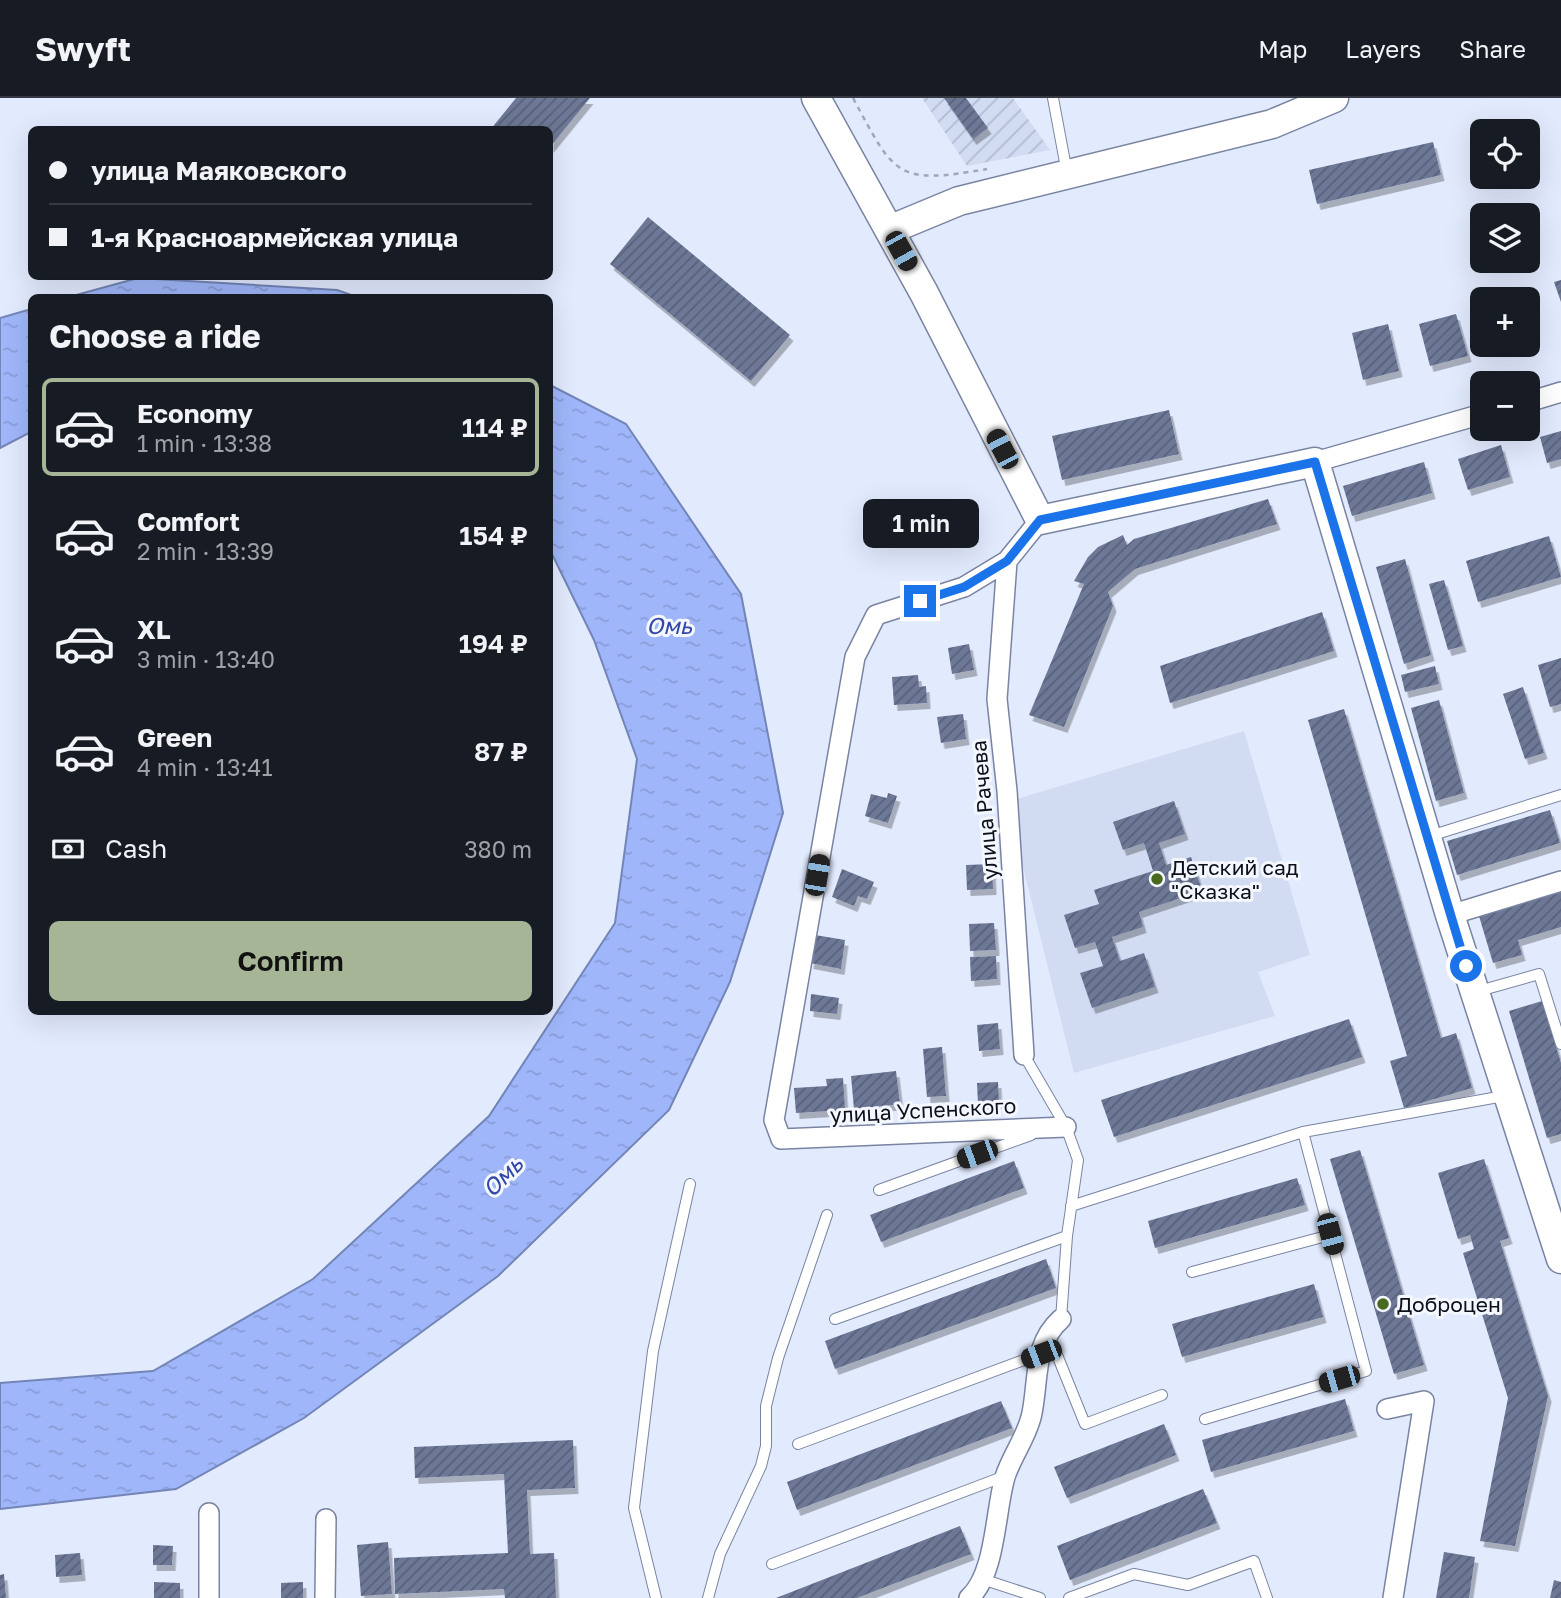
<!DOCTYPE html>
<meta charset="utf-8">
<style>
body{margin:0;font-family:"Golos Text",sans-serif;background:#242831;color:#f1f3f6;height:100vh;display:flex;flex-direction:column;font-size:26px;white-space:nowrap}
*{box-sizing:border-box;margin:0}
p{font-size:23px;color:#9ea1a6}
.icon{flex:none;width:38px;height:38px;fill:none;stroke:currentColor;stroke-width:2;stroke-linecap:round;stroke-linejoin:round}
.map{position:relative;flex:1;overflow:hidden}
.details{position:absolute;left:28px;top:196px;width:525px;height:721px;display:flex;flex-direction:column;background:#171b24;border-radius:10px;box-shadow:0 7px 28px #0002}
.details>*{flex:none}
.top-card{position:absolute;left:28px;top:28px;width:525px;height:154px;border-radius:10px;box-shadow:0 7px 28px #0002;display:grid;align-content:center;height:154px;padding:0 21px;background:#171b24}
.fabs{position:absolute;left:1470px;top:21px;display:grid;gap:14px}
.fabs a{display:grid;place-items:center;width:70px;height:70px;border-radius:10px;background:#171b24;box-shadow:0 7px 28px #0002;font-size:35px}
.end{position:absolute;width:32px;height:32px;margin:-16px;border:9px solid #1a73e8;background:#fff;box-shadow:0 0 0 4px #fff}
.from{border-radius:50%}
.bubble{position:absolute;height:49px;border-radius:10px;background:#171b24;box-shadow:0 7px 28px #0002;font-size:23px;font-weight:600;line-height:49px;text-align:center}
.car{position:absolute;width:21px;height:42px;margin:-21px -10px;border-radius:9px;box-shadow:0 0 5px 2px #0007;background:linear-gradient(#222 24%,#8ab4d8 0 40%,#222 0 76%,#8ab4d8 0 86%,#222 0)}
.top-card b{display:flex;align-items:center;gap:24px;height:66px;font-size:26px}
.top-card b+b{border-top:2px solid #363941}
.top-card i{width:18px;height:18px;background:#f1f3f6}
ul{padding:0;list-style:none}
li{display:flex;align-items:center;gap:21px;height:98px;margin:0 14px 10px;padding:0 7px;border:4px solid transparent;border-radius:10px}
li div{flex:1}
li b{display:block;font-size:26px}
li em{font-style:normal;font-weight:600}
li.on{border-color:#a5b595}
li>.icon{width:63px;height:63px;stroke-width:1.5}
h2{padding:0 21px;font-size:32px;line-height:84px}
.pay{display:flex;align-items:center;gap:18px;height:77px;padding:0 21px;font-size:26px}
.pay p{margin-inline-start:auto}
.button{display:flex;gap:14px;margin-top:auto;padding:14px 21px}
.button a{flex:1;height:80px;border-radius:10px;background:#a5b595;color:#111;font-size:28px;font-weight:600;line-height:80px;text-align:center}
header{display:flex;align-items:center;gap:42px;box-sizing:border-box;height:98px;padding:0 35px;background:#171b24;border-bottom:2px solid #363941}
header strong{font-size:33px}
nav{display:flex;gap:38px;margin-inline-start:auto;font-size:24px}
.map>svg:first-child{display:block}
</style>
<header>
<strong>Swyft</strong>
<nav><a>Map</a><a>Layers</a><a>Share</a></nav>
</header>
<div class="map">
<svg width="1561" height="1500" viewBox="0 0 1561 1500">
<defs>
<pattern id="industrial-furrows" width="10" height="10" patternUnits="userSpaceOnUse" patternTransform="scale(1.75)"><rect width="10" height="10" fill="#d1dbf2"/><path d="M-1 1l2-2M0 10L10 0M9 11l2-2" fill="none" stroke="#b2bbcf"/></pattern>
<pattern id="water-ripples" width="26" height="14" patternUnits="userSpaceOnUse" patternTransform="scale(1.75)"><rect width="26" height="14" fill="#9fb7fa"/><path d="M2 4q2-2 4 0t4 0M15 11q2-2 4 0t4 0" fill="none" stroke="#889cd6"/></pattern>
<pattern id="building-hatch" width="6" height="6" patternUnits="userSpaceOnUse" patternTransform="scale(1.75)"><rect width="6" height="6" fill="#6d7896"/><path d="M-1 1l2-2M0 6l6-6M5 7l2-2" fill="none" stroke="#58617a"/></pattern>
<filter id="shadow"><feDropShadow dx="3.5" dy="6" stdDeviation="0" flood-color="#0004"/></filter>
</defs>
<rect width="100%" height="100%" fill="#e2eafe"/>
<path fill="#d1dbf2" d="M1244,633l66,224 -52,17 17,44 -201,57 -67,-271z"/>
<path fill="url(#industrial-furrows)" d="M922,0h91l37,52 -83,16z"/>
<path fill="url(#water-ripples)" stroke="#7385b7" stroke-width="2" d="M138,180l199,12 20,7h-288z
M31,211v123l-31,16v-130z
M550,287l76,39 115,170 42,219 -53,169 -61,128 -171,166 -194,142 -128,71 -176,20v-126l153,-12 160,-92 176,-163 126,-193 22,-164 -43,-119 -44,-90z"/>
<path fill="url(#building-hatch)" filter="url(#shadow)" d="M516,0h74l-40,49v-17h-60z
M944,0h22l22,30 -15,11z
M1433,44l8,33 -124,29 -8,-34z
M648,119l142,118 -39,46 -141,-117z
M1561,182v22l-7,-20z
M1456,216l12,42 -38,10 -11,-42z
M1388,226l11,47 -36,9 -11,-47z
M1169,312l10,44 -117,26 -10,-44z
M1561,333v28l-14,4 -7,-26z
M1501,347l9,32 -42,13 -10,-31z
M1424,364l8,31 -80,23 -9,-30z
M1268,401l9,25 -142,45 -27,23 5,14 -49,121 -35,-12 55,-131 -10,-3 14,-24 10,-10 25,-12 4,10 7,-6z
M1549,438l12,41 -83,25 -12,-41z
M1405,461l26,96 -27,9 -28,-97z
M1444,482l19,66 -15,4 -19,-66z
M1322,514l12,39 -164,52 -10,-37z
M969,546l5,26 -22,4 -4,-26z
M1561,560v46l-11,3 -12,-42z
M1435,568l4,18 -34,8 -4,-17z
M918,577l1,12 7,-1 1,17 -33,2 -2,-28z
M1523,589l21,66 -19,6 -22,-65z
M1439,602l25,93 -28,8 -25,-93z
M1344,611l97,329 15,-5 16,55 -68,20 -14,-47 17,-5 -99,-336z
M963,616l3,25 -25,4 -4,-26z
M888,695l9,3 -9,27 -23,-7 6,-22 16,4z
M1174,703l11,33 -26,9 7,22 25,-8 11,34 -63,21 4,15 -31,10 8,24 24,-8 11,34 -63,21 -12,-35 23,-7 -8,-24 -20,6 -11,-33 35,-11 -5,-14 59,-19 -9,-28 -21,7 -10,-28z
M1550,712l10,33 -103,32 -10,-34z
M992,766l1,25 -26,1 -1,-25z
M842,771l32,13 -7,17 -9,-3 -4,10 -22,-9z
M1561,794v35l-43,13 4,15 -29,8 -14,-47z
M994,825l2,27 -26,1 -1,-27z
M815,837l30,5 -4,29 -31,-6z
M996,858l1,23 -26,2 -1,-24z
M811,896l28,4 -2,16 -27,-3z
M1542,903l19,62v71l-14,4 -38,-127z
M1349,921l13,38 -248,80 -13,-37z
M998,925l2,26 -21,2 -2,-26z
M942,949l4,49 -19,1 -4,-48z
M896,973l4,33 -46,5 -3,-33z
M843,980l2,32 -49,3 -2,-25 33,-2 -1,-7z
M998,984l1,21 -21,1 -1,-21z
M1360,1052l64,215 -30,9 -64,-215z
M1484,1061l25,79 -9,3 48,155 -33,150 -35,-5 28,-143 -45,-145 11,-4 -4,-14 -12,4 -20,-66z
M1014,1063l10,27 -143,54 -11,-27z
M1297,1080l8,27 -150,43 -7,-27z
M1046,1161l10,29 -221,81 -10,-28z
M1314,1186l9,33 -141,40 -10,-33z
M1345,1301l9,32 -143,41 -9,-32z
M1001,1303l11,27 -215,82 -10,-28z
M1164,1326l12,31 -109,43 -13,-31z
M573,1342l2,48 -48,2 3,64 24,-1 2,45h-51l-1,-9 -109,5 -1,-36 114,-5 -4,-79 -89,4 -1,-31z
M1203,1391l14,34 -147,57 -13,-34z
M960,1428l11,28 -114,44h-81z
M388,1444l4,52 -31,2 -4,-51z
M153,1447l20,1 -1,19h-19z
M1444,1454l31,5 -6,41h-33z
M80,1455l2,22 -26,2 -1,-22z
M4,1476l2,24h-6v-23z
M1554,1482l7,2v16h-11z
M154,1484l26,1v15h-26z
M303,1484v16h-22v-15z"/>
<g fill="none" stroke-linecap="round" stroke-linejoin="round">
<defs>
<path id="lane" d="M1053,0l14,75
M1430,738l131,-41
M1479,893l60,-17 22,70
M1024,957l42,72 12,33 -11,76 -6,83
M879,1092l152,-55
M1071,1108l232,-74
M1192,1174l138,-37
M835,1221l232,-83
M1049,1237l36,89 77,-29
M1205,1321l161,-48 -63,-239 201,-36
M798,1346l242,-90
M772,1466l233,-88
M982,1481l58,19
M656,1500l-22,-90 19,-157 37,-167
M708,1500l12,-44 41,-88 5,-20v-40l12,-48 49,-143
M1069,1500l65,-24 54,11 66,-24 13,37"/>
<path id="street" d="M1528,304l33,-10
M1315,364l167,-48
M1040,422l-33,41 -43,26 -88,28 -21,42 -81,463 7,19 285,-12
M1007,463l-10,138 10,92 17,264
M1450,817l111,-34
M1387,1311l37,-8 -31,197
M209,1415v85
M325,1500l1,-79
M969,1500c27,-24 26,-87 36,-121 7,-22 23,-42 27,-64 7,-35 1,-69 29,-94"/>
<path id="secondary" d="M816,0l108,195 116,227 275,-58 135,453 111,344
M889,132l70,-29 313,-77 62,-26"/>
</defs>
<use href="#lane" stroke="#7984a2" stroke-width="12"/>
<use href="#street" stroke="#7984a2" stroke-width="22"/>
<use href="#secondary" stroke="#7984a2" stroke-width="31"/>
<path stroke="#a0a7b8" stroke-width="2.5" stroke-dasharray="5 5" stroke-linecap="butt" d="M853,0c42,78 43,87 134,71"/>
<use href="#lane" stroke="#fff" stroke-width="10"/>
<use href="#street" stroke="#fff" stroke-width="19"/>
<use href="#secondary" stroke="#fff" stroke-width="28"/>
</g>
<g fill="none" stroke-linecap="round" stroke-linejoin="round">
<path stroke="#1a73e8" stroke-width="9" d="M920,503l44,-14 43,-26 33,-41 275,-58 151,504"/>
</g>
<g fill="#49691f" stroke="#f5f7fe" stroke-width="2.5">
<circle cx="1157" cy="781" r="7"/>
<circle cx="1383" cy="1206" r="7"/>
</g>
<g text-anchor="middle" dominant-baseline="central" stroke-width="6" stroke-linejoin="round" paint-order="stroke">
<g font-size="21" fill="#0c101b" stroke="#f5f7fe">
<text transform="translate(984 712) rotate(-95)">улица Рачева</text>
<text transform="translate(923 1012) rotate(-3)">улица Успенского</text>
</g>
<g font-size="21" fill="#0c101b" stroke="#f5f7fe" text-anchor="start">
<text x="1171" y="769">Детский сад<tspan x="1171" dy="24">"Сказка"</tspan></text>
<text x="1397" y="1206">Доброцен</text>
</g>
<g font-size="23" font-style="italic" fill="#3248a7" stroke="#f5f7fe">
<text x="669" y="527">Омь</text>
<text transform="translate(502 1078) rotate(-45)">Омь</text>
</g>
</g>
</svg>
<div class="fabs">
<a><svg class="icon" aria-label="locate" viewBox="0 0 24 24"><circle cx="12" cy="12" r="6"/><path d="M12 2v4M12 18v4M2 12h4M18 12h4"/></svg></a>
<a><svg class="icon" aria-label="layers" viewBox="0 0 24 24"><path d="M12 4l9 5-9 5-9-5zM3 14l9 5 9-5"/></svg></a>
<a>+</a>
<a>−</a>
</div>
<i class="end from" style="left:1466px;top:868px"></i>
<i class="end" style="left:920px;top:503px"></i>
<div class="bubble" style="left:863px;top:401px;width:116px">1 min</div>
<i class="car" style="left:901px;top:153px;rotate:151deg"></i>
<i class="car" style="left:1002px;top:351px;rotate:332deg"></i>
<i class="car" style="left:817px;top:777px;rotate:10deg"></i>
<i class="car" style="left:977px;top:1056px;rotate:250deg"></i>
<i class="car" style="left:1330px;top:1136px;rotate:165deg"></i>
<i class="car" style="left:1041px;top:1256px;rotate:249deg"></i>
<i class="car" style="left:1339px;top:1281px;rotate:254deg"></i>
<div class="top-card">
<b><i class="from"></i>улица Маяковского</b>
<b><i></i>1-я Красноармейская улица</b>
</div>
<section class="details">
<h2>Choose a ride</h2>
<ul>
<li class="on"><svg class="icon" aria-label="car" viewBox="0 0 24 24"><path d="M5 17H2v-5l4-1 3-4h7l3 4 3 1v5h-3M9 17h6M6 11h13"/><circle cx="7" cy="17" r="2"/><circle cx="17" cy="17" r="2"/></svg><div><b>Economy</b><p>1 min · 13:38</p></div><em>114 ₽</em></li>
<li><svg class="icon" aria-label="car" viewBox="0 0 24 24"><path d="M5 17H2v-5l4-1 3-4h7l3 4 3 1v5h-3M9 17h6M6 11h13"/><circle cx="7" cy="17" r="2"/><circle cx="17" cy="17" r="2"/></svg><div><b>Comfort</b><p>2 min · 13:39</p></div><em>154 ₽</em></li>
<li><svg class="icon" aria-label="car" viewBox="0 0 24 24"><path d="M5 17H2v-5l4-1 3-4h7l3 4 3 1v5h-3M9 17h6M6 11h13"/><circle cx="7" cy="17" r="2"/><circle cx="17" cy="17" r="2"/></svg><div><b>XL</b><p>3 min · 13:40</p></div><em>194 ₽</em></li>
<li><svg class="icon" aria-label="car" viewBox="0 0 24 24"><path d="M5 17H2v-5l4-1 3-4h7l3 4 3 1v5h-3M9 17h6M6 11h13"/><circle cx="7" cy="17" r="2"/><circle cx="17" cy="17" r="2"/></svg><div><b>Green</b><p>4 min · 13:41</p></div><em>87 ₽</em></li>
</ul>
<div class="pay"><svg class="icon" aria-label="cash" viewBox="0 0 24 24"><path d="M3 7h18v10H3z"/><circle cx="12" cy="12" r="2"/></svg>Cash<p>380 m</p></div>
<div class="button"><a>Confirm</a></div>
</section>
</div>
